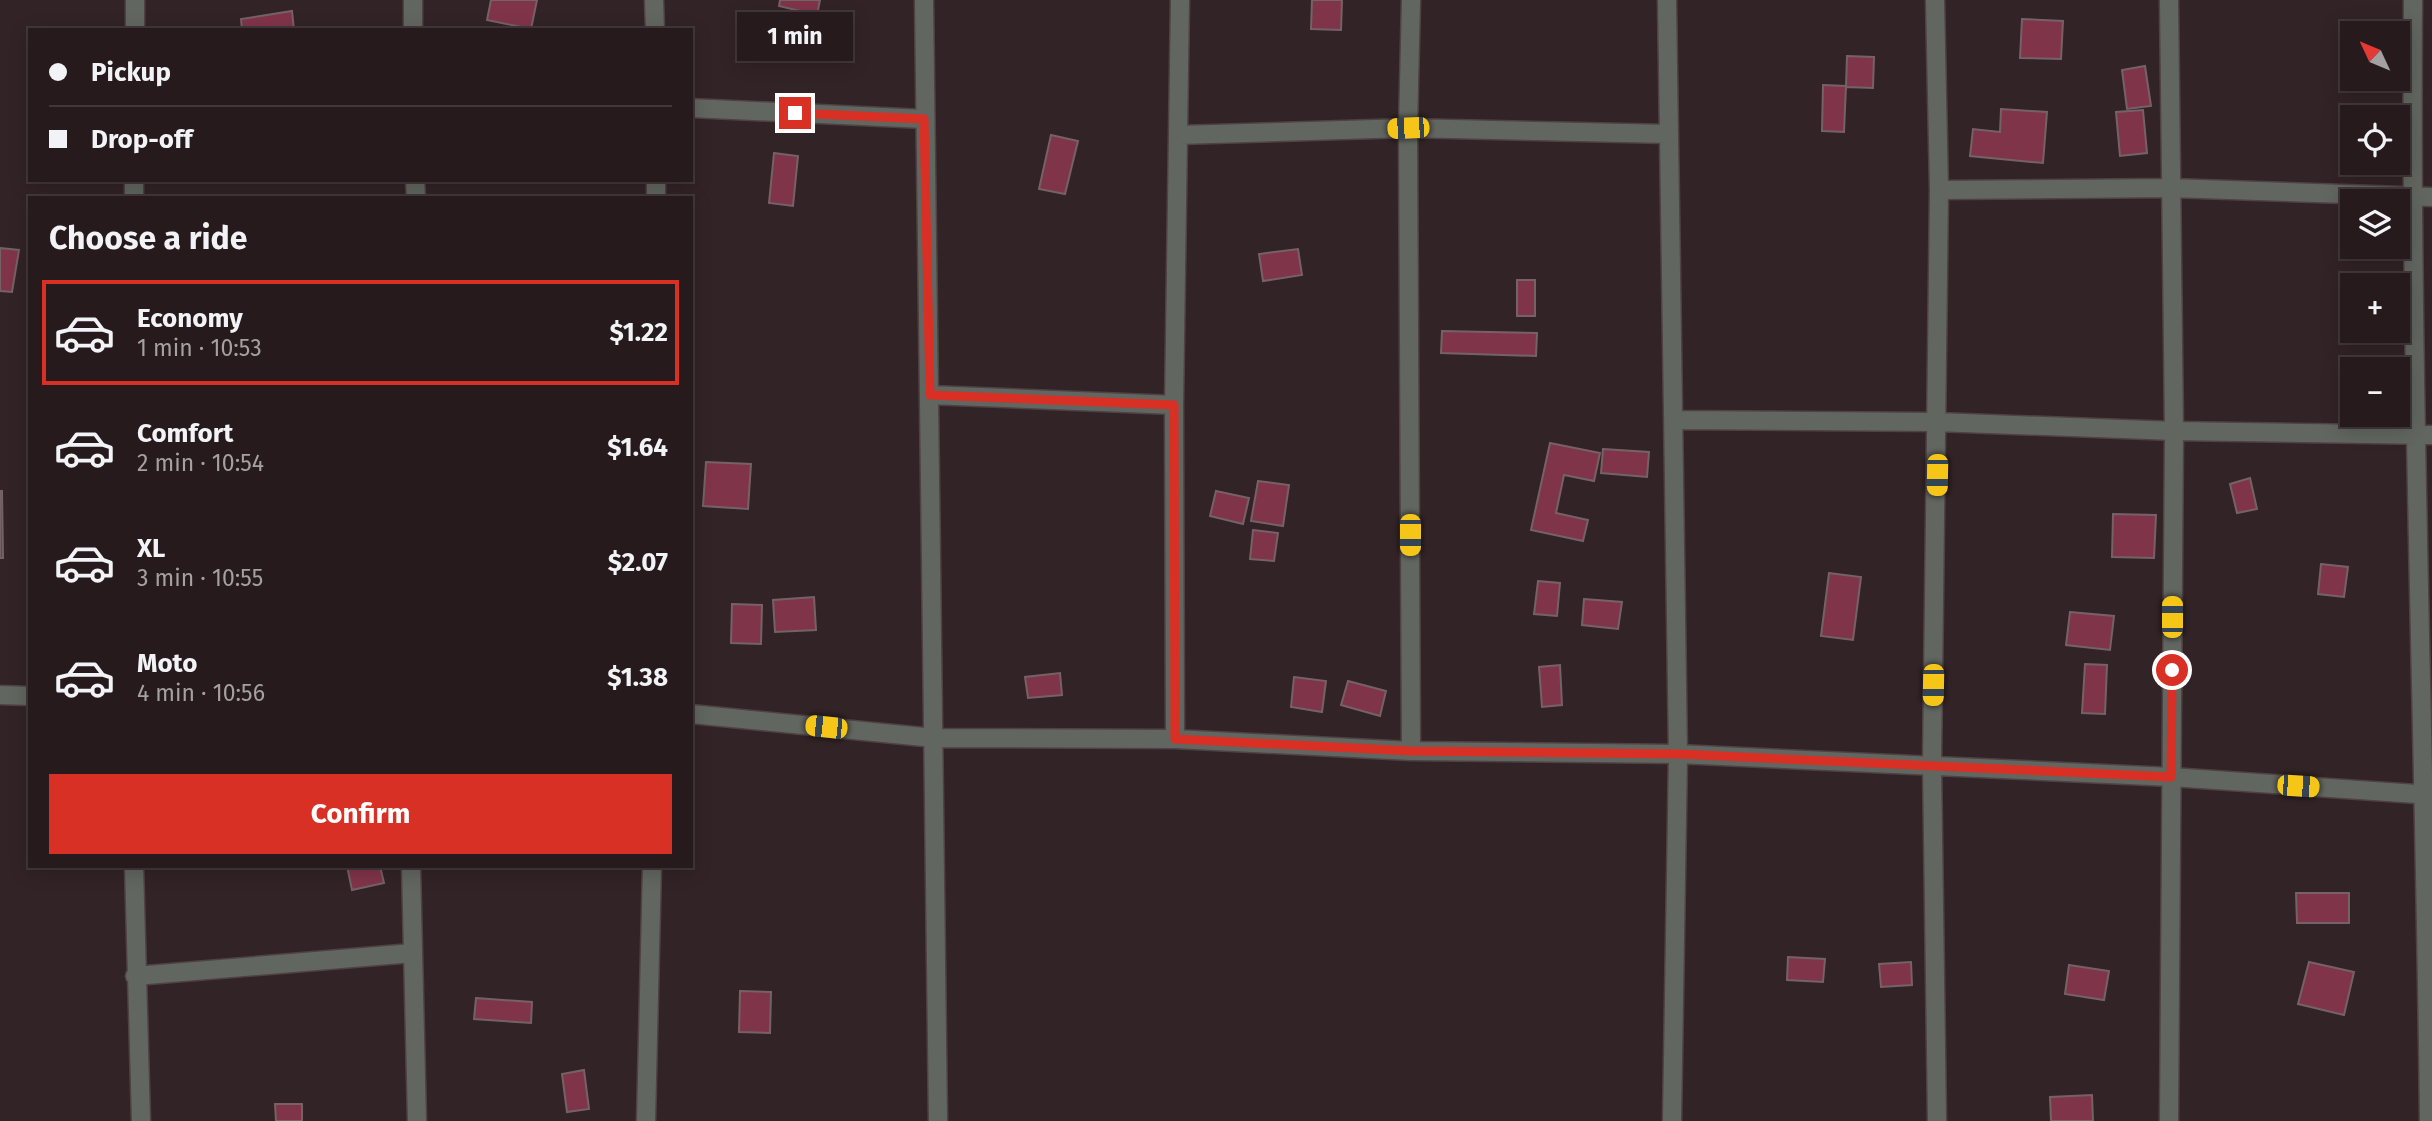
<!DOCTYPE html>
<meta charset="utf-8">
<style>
body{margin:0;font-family:"Fira Sans",sans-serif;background:#2e2325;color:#f1f3f6;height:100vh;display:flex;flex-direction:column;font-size:26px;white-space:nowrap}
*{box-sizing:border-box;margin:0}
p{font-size:23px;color:#a4a1a3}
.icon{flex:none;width:38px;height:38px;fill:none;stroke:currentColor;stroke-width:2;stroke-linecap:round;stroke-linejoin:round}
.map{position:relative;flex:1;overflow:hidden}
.sheet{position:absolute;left:28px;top:196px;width:665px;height:672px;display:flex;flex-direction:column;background:#261a1c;border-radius:0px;box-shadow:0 4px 18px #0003,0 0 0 2px #42383b}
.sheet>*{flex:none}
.hud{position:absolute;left:28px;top:28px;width:665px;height:154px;border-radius:0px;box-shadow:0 4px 18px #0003,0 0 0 2px #42383b;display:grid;align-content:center;height:154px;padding:0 21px;background:#261a1c}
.needle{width:46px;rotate:314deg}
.tools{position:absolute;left:2340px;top:21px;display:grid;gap:14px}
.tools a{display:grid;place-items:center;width:70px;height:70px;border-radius:0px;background:#261a1c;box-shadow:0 4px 18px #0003,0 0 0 2px #42383b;font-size:35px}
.end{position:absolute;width:32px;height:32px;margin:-16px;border:9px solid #d93025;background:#fff;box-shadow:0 0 0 4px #fff}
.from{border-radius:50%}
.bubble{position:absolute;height:49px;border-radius:0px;background:#261a1c;box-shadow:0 4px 18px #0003,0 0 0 2px #42383b;font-size:23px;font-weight:700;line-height:49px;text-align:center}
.car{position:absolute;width:21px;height:42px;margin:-21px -10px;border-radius:9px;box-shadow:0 0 5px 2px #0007;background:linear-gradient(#f5c518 24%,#345 0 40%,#f5c518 0 76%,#345 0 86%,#f5c518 0)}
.hud b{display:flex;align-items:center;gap:24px;height:66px;font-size:26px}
.hud b+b{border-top:2px solid #42383b}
.hud i{width:18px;height:18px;background:#f1f3f6}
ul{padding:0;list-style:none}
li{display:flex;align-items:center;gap:21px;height:105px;margin:0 14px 10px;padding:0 7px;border:4px solid transparent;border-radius:0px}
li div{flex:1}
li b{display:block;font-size:26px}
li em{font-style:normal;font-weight:700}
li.selected{border-color:#d93025}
li>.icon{width:63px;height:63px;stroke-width:1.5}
h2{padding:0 21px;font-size:32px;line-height:84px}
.button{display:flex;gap:14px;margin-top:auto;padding:14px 21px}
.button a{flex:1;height:80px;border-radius:0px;background:#d93025;color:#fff;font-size:28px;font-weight:700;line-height:80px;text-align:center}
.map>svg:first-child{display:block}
</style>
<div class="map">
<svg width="2432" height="1121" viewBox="0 0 2432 1121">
<rect width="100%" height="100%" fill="#322326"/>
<path fill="#80344a" stroke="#746266" stroke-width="2" d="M491,0h46l-6,29 -44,-9z
M780,0h40l-3,15 -38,-9z
M1312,0h30l-1,30 -30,-1z
M292,11l2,19h-52l-1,-11z
M2022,19l41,2 -2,38 -41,-1z
M1847,56l27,1 -1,31 -27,-1z
M2145,66l6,40 -24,3 -5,-39z
M1823,85l23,1 -2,46 -22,-1z
M2001,109l46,3 -4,51 -73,-7 3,-27 27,3z
M2143,110l4,43 -27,3 -4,-44z
M1051,135l27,6 -13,53 -26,-5z
M774,153l24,3 -5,50 -24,-3z
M0,248l19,2 -7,42 -12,-1z
M1298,249l4,26 -39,6 -4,-27z
M1517,280h18v36h-18z
M1442,331l95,2 -1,23 -95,-3z
M1550,443l50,10 -6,28 -30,-6 -8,38 32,7 -5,21 -52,-11z
M1603,449l46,3 -2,25 -46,-4z
M706,462l45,2 -3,45 -45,-3z
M2250,478l7,31 -20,4 -7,-29z
M1258,481l31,4 -6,41 -32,-5z
M0,491h2l1,67h-3z
M1216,491l33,7 -6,26 -33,-8z
M2113,514l43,1 -2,43 -42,-1z
M1253,530l25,3 -4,28 -24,-2z
M2321,564l27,3 -4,30 -26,-3z
M1829,573l32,4 -8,63 -32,-4z
M1538,581l22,2 -3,33 -23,-2z
M814,597l2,33 -41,2 -2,-32z
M1584,599l38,3 -4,27 -36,-4z
M732,604l30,1 -1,39 -30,-1z
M2070,612l44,4 -4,34 -44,-5z
M2085,664l22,1 -2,49 -23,-1z
M1560,665l2,40 -20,2 -3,-40z
M1060,673l2,22 -34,3 -3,-21z
M1294,677l32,4 -4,31 -31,-5z
M1348,681l38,10 -6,25 -39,-11z
M347,866h33l4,17 -32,7z
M2296,893h53v30h-52z
M1788,957l37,2 -2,23 -36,-2z
M1911,962l1,23 -31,2 -2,-23z
M2309,962l45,10 -10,43 -46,-11z
M2069,965l40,6 -5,29 -39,-6z
M740,991l31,1 -1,41 -31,-1z
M476,998l56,4 -1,21 -57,-4z
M584,1070l5,39 -22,3 -5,-38z
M2092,1095l1,26h-42l-1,-24z
M275,1104h27v17h-26z"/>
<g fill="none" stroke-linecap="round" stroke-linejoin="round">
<defs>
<path id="minor" d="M413,0v30
M654,0l1,30
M924,0l14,1121
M1411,0l-3,128 3,623
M1667,0l11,754 -6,367
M1935,0l4,190 -7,574 5,357
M2169,0l5,431 -5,690
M2413,0c-3,374 12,747 16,1121
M135,30v-30
M691,108l233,11
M1179,135l229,-7 261,6
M415,180l1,18
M656,180v18
M1939,190l232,-2 261,9
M134,198v-18
M930,395l244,10
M1675,420l262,2 237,9 258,4
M0,695l30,1
M691,714l243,24 241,1 236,12 267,3 493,23 261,18
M1175,739l-1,-334 6,-405
M134,866l7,255
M411,866l6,255
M135,976l278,-23
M646,1121l6,-255"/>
</defs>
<use href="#minor" stroke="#4f4144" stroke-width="21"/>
<use href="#minor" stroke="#626660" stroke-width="18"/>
</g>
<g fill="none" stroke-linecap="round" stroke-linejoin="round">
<path stroke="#d93025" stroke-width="9" d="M795,113l129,6 6,276 244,10 1,334 236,12 267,3 493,23 1,-107"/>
</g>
</svg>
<div class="tools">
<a><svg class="needle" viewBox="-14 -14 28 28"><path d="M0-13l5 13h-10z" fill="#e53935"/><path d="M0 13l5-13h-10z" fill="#a4a1a3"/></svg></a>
<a><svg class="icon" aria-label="locate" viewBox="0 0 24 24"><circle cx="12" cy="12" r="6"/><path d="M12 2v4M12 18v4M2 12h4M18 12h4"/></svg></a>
<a><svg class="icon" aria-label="layers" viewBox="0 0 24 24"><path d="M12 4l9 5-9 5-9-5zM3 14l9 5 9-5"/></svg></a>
<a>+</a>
<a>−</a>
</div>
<i class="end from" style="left:2172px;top:670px"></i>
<i class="end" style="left:795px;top:113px"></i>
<div class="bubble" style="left:737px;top:12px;width:116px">1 min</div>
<i class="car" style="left:1408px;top:128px;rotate:268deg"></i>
<i class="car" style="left:1937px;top:475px;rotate:181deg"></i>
<i class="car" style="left:1410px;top:535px;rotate:180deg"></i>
<i class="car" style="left:2172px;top:617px;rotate:0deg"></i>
<i class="car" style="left:1933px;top:685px;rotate:181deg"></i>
<i class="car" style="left:826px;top:727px;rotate:276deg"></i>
<i class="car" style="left:2298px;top:786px;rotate:94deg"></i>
<div class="hud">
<b><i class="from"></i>Pickup</b>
<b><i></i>Drop-off</b>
</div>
<section class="sheet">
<h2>Choose a ride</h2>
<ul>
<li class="selected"><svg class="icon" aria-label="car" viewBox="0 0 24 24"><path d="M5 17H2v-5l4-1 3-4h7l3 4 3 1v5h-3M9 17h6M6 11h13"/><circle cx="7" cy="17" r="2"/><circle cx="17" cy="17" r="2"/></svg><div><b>Economy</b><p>1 min · 10:53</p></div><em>$1.22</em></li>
<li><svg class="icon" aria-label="car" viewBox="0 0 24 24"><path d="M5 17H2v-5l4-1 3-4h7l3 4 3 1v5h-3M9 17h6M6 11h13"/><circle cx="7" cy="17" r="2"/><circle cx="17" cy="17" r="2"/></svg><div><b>Comfort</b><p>2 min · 10:54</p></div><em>$1.64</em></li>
<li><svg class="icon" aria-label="car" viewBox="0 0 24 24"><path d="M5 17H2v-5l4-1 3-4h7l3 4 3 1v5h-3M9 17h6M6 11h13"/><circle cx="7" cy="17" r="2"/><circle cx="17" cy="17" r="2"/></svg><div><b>XL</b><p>3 min · 10:55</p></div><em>$2.07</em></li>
<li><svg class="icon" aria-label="car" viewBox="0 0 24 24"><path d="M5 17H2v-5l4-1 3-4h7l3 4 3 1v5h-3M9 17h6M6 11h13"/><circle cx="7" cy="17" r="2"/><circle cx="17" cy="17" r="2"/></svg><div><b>Moto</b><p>4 min · 10:56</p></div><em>$1.38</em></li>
</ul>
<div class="button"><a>Confirm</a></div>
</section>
</div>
